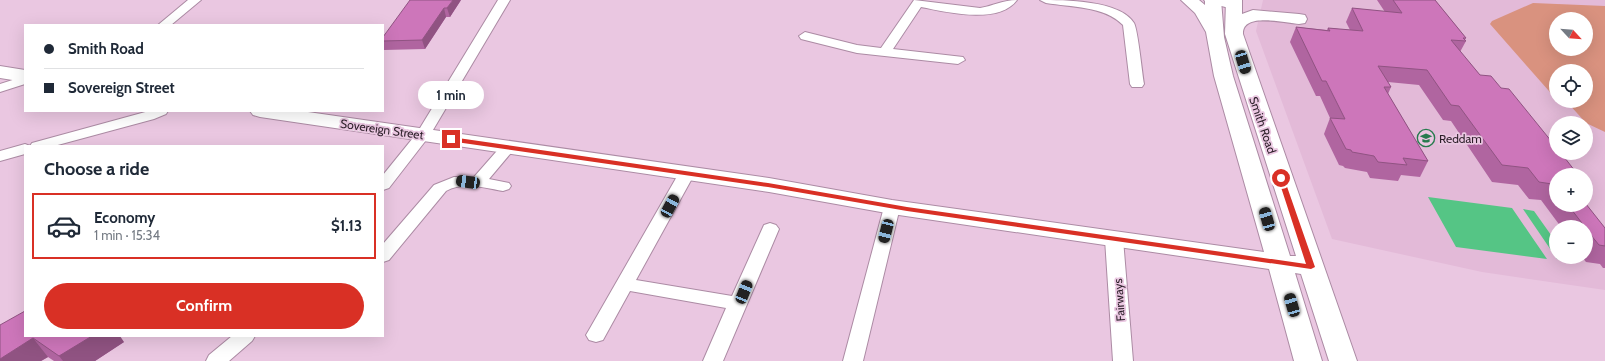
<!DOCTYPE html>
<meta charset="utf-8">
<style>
body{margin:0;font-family:Cabin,sans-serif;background:#f6f6f7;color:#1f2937;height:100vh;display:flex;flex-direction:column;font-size:15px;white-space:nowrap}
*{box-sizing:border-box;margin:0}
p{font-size:13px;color:#747a83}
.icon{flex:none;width:22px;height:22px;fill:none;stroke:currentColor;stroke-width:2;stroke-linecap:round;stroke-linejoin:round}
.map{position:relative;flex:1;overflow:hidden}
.details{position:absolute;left:24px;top:145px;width:360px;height:192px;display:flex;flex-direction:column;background:#fff;border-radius:0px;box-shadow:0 4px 16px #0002}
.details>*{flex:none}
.hud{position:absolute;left:24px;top:24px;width:360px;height:88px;border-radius:0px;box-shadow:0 4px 16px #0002;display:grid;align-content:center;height:88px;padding:0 20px;background:#fff}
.needle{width:26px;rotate:116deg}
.fabs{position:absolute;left:1549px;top:12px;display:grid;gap:8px}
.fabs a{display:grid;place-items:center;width:44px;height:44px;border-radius:50%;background:#fff;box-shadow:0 4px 16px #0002;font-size:20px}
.end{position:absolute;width:18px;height:18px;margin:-9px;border:5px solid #d93025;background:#fff;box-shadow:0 0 0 2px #fff}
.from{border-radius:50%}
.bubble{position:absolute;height:28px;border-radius:14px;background:#fff;box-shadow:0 4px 16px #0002;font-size:13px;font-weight:800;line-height:28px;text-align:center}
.car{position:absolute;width:12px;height:24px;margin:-12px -6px;border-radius:5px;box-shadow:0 0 3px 1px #0007;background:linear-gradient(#222 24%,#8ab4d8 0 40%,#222 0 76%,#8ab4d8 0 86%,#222 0)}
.hud b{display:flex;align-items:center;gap:14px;height:38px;font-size:15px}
.hud b+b{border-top:1px solid #e0e1e3}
.hud i{width:10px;height:10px;background:#1f2937}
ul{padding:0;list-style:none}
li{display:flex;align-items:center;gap:12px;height:66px;margin:0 8px 6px;padding:0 12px;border:2px solid transparent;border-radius:0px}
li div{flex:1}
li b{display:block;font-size:15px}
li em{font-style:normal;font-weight:800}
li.on{border-color:#d93025}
li>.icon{width:36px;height:36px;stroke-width:1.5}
h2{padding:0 20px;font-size:18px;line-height:48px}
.button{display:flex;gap:8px;margin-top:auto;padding:8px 20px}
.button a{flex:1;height:46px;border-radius:24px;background:#d93025;color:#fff;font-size:16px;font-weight:800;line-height:46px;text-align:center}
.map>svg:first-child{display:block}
</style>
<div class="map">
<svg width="1605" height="361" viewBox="0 0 1605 361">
<rect width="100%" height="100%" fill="#eac7e1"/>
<path fill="#e3bad8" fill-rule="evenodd" d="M1263,0h342v290l-123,-18 -150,-33 -76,-208zM1556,19h30v30h-30zM1556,71h30v30h-30zM1556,123h30v30h-30zM1556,175h30v30h-30zM1556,227h30v30h-30z"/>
<path fill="#d9927f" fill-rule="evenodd" d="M1533,3l72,3v126l-19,-9 -19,-21 -7,-1h26v-30h-30v28l-66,-75 2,-3zM1556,19h30v30h-30z"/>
<path fill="#55c585" d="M1428,197l84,11 35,51 -91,-12z
M1523,209l11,2 22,31v15h10l3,4 -12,-2z"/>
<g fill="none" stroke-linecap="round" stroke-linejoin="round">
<defs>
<path id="street" d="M188,0h13l-30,25h-13z
M498,0h12l-80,135 -41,53 -6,2v-15l34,-42z
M914,0l66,8c13,-2 23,-8 37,-8 -18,25 -71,12 -96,7l-28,42 70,8 2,3 -7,4 -101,-11 -56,-14 -2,-3 6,-4 52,13 24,3z
M1040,0c24,0 80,0 94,23 4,7 8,50 10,61l-2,3h-10l-2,-3 -7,-59c-18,-19 -53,-18 -77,-22z
M1204,0h22l11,3 2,2 -6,4 -27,-7z
M25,76v8l-25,8v-8z
M149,111h19l-2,3 -12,5 -100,27h-29v8l-25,7v-10l25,-7 5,2 2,-3z
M508,142l5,2 3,3 -27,32 20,4 2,3 -2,3 -6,2c-19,-3 -39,-10 -57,0l-57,69 -6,2v-18l51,-59 20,-8h20l29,-33z
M687,168l6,2 2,3 -59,107 96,16 32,-71 6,-2 6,2 3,4 -56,132h-20l23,-53 -96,-17 -27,49 -7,2 -7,-2 -3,-5 3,-5 90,-157 2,-3z
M892,202l6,1 2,4 -37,154h-20l41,-154 2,-4z
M1114,233l6,2 3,4 10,122h-20l-8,-122 3,-4z
M232,336h23l-3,5 -23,20h-23l3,-6z"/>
<path id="secondary" d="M1181,0h18l6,5v-5h16l3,37 9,39 57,180h6l-71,-222 1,-34h16v14l11,-4 46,4 6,1 2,4 -2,4 -6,1c-14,-1 -57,-12 -56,10l114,327h-28l-28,-87 -6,-1 27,88h-28l-25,-92 -377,-55 -123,-22 -509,-75 -7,-2 -3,-4h51l468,67 123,22 372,52 -50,-176 -8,-44 -11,-19z
M0,66l25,4v12l-25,-4z"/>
</defs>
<use href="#street" stroke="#ac8ba4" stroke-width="2"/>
<use href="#secondary" stroke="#ac8ba4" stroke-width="2"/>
<use href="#street" fill="#fff" fill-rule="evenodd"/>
<use href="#secondary" fill="#fff" fill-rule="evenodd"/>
</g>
<path fill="#b065a0" d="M461,0l-11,17h-4l-21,32 -41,1 -1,-2v-11z
M1377,0h58l31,38 -1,2 1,1 -6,11 20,23 21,13 74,83 -3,4h-16v30h30l19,23v40h-2l-3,-4 -14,-2 -4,-5h4v-30h-25l-20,-27 -12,-1 -11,-14 -26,-3 -41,-61 -8,-1 -24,-35 -31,-3 3,5 -3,7 40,67 -8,16 -19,-2 -3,6 -28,-3 -3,-6 -22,-4 -2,-2 -4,-1 -15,-31 6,-16 -10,-22h-4l-26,-54 6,-15 31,3 1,-2 22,2 -4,-8 6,-14 33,4z
M25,311l99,31 -29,19h-41l-6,-4 -7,4h-41z"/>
<path fill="#905382" d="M453,0h8l-11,17 -3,-9z
M444,8l2,9 -21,32 -3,-9z
M92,336h28l4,6 -29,19h-32l-4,-5z
M33,338l15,19 -7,4h-41v-2z"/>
<path fill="#cd76ba" stroke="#905382" d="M410,0h43l-6,8h-3l-22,32 -39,1v-4z
M1393,0h42l31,38h-3l3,3 -15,-1 29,35 11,1 10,12 8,1 47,58v6h5l14,18 -8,-1 4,4 -10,-1 2,2h-7v14l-4,-5 -13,-2 -11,-14 -26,-3 -43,-59 -8,-1 -24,-35 -49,-4 13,21h-7l44,74 -25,-3 4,7 -29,-3 -4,-6 -22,-4 -1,-2 -5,-1 -16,-31 15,1 -19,-38h-4l-26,-54 34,4 -2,-3 35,3 -11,-23 50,5z
M1586,204l19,24v18l-6,-1 -13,-16v-2h-1l-17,-22h18z
M25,311v25h67l-33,20 -26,-18 -33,21v-34z"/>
<path fill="#d93025" d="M451,137l317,46 139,24 399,57 -28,-86 3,-2 3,2 31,89 -4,2 -404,-58 -139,-24 -319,-46 -1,-2z"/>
<defs>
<symbol id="school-ring" viewBox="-11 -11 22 22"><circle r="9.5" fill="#eac7e1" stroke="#277b4e" stroke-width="1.5"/><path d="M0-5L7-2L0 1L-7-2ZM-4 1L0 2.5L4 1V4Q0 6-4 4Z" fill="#277b4e"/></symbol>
</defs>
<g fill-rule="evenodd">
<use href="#school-ring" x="1416" y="128" width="20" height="20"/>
</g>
<g text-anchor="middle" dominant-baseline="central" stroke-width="3.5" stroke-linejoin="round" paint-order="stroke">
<g font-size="12" fill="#2c1f29" stroke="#eac7e1">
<text transform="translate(1263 125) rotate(71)">Smith Road</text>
<text transform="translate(382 129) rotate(8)">Sovereign Street</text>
<text transform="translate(1119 300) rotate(-94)">Fairways</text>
</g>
<g font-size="12" fill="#2c1f29" stroke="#eac7e1" text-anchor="start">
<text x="1439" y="138">Reddam</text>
</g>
</g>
</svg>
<div class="fabs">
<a><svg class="needle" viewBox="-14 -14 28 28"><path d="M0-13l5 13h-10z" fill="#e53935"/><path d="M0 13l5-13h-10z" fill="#747a83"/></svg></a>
<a><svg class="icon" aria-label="locate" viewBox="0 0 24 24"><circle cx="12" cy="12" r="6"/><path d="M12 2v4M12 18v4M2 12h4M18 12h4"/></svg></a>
<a><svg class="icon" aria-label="layers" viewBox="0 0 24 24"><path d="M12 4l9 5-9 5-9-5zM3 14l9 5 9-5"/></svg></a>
<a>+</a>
<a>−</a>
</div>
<i class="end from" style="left:1281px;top:178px"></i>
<i class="end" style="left:451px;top:139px"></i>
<div class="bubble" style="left:418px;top:81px;width:66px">1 min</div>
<i class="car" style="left:1243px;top:62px;rotate:163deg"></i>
<i class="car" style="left:468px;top:182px;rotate:278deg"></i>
<i class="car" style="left:670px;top:206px;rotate:28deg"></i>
<i class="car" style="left:1267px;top:219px;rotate:344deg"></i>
<i class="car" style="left:886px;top:231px;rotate:194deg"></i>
<i class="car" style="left:744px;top:292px;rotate:22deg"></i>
<i class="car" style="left:1292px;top:305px;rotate:344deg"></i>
<div class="hud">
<b><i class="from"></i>Smith Road</b>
<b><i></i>Sovereign Street</b>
</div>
<section class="details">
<h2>Choose a ride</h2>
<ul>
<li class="on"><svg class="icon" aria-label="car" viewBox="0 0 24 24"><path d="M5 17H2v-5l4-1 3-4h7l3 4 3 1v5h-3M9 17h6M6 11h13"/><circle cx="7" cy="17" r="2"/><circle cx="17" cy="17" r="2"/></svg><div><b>Economy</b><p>1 min · 15:34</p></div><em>$1.13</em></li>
</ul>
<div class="button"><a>Confirm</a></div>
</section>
</div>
